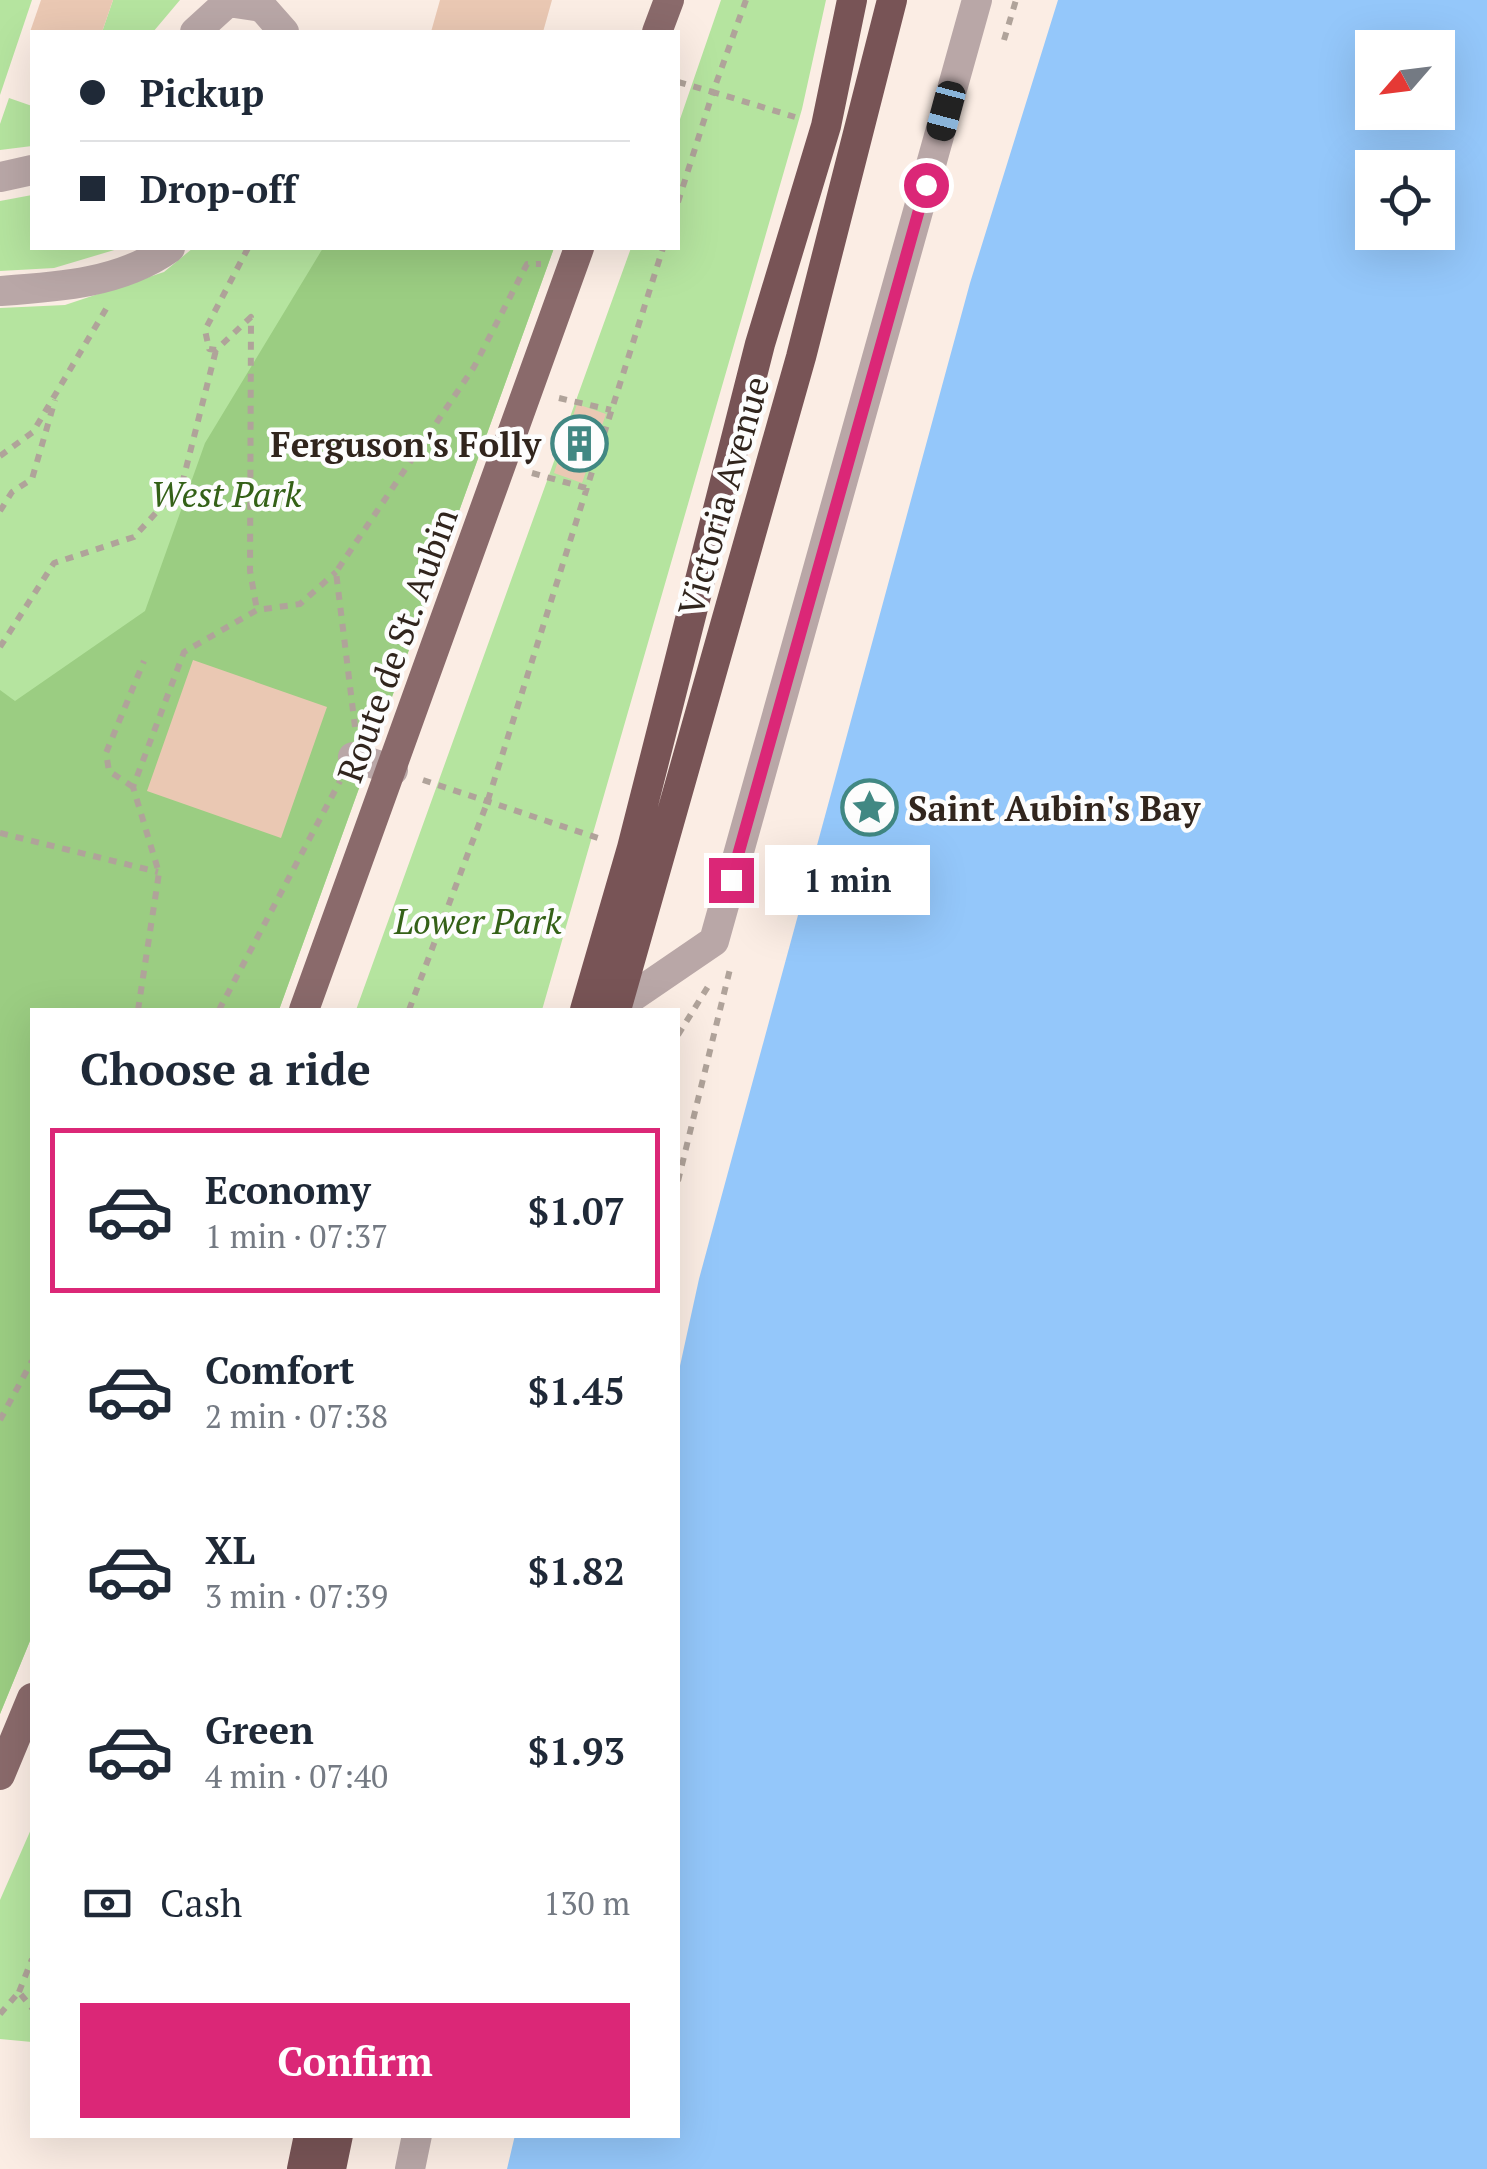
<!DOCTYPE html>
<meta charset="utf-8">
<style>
body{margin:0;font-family:"PT Serif",serif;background:#f2f2f3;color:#1f2937;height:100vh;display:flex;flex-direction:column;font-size:38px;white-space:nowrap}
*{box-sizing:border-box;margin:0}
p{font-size:32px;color:#747a83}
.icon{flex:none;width:55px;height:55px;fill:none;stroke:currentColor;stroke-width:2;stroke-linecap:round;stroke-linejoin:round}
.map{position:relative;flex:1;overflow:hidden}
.drawer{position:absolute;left:30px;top:1008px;width:650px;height:1130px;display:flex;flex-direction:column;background:#fff;border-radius:0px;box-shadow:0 10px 40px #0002}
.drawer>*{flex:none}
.hud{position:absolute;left:30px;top:30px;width:650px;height:220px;border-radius:0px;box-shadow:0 10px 40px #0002;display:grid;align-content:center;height:220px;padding:0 50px;background:#fff}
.needle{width:65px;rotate:242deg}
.controls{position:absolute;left:1355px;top:30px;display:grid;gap:20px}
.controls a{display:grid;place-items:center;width:100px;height:100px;border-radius:0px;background:#fff;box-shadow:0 10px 40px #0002;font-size:50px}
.end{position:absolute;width:45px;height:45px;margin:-22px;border:12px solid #db2777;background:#fff;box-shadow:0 0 0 5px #fff}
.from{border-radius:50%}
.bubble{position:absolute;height:70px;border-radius:0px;background:#fff;box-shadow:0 10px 40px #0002;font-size:32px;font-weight:800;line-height:70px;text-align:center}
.car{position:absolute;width:30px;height:60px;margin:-30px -15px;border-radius:12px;box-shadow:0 0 8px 2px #0007;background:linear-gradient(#222 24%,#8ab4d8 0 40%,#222 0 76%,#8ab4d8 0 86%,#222 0)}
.hud b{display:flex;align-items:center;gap:35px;height:95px;font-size:38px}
.hud b+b{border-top:2px solid #e0e1e3}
.hud i{width:25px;height:25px;background:#1f2937}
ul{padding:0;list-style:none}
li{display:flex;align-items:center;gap:30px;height:165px;margin:0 20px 15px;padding:0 30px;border:5px solid transparent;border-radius:0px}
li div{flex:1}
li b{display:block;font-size:38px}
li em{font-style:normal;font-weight:800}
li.on{border-color:#db2777}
li>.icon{width:90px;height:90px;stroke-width:1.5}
h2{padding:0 50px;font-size:45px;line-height:120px}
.pay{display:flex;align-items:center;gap:25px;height:110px;padding:0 50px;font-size:38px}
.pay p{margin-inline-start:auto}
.primary-button{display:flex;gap:20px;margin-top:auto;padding:20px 50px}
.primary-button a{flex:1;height:115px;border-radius:0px;background:#db2777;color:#fff;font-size:40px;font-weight:800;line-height:115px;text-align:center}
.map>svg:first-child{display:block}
</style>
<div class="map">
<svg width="1487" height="2169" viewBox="0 0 1487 2169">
<rect width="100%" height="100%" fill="#fbede4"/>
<path fill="#b5e49f" d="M0,0h32l-32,95z
M113,0h67l-27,32h-51z
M721,0h105l-24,109 -260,901h-186l275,-762h47v-123z
M9,98l23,8v40l-32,4v-26z
M32,195v53h89l-67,20 -54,3v-70z
M193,248h361l-275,762h-247v626l-32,78v-1406l65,-3 99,-33z
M32,1827v215l-32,-3v-139z"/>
<path fill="#9bcd82" d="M323,248h231l-275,762h-247v626l-32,78v-1024l15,11 130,-90 60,-168z"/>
<path fill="#94c7fa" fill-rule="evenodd" d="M1058,0h429v2169h-980l8,-34h163v-760l21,-96 271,-996zM1372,48h66v64h-66zM1372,168h66v64h-66z"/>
<path fill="#eac8b3" d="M41,0h72l-11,32h-72z
M440,0h112l-9,32h-112z
M577,404l29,10 -24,69 -28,-10z
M193,660l134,47 -46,131 -134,-47z"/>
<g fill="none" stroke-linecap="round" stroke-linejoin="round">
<path stroke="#b0a39a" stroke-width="6" stroke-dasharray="8 8" stroke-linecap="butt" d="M746,0l-33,92 82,25
M1004,40l12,-40
M678,82l35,10 -35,110
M248,248l-43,82 4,19 7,1 35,-33 -1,254 7,39
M559,398l52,12
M0,456l33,-24 73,-123
M532,473l54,15
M0,511l12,-19 20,-13 23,-79
M0,647l54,-84 80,-26 48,-53 34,-134
M355,727l-19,-155 138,-205 53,-103h14
M423,780l178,59
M133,787l-24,-16 -3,-18 38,-92
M0,833l158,39
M138,1010l21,-137 -26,-86 51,-135 73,-42 43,-6 36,-32
M219,1010l121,-229
M409,1010l78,-207 176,-555
M678,1035l31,-50
M678,1181l52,-212
M0,1420l32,-59
M19,1992l13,-33
M0,2014l19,-22 13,16"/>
<path stroke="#b9a7a7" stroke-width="30" d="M195,32l33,-30 34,5 22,25
M0,177l32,-7
M0,291c59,-4 121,-8 170,-43
M353,757l40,13
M616,1008l98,-67 263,-941
M410,2169l7,-34"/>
<path stroke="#8a6a6b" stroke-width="30" d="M657,32l12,-32
M304,1010l275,-762
M0,1775l32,-77"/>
<path stroke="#785456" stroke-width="30" d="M585,1010l47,-162 128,-504 66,-218 26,-126
M616,1010l185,-653 91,-357
M302,2169l7,-34
M331,2169l7,-34"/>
</g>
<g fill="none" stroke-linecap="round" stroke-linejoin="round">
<path stroke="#db2777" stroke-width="12" d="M731,880l195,-695"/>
</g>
<defs>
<symbol id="building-ring" viewBox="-11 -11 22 22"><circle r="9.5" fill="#fdfdfd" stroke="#418883" stroke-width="1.5"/><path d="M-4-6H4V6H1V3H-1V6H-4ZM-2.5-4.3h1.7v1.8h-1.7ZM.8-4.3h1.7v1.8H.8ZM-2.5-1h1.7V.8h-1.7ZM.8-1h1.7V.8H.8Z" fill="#418883"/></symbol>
<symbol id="sight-ring" viewBox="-11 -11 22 22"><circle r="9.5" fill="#fdfdfd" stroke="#418883" stroke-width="1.5"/><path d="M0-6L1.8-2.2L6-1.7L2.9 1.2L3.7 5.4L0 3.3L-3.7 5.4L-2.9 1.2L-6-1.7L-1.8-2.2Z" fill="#418883"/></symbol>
</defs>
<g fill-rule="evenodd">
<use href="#building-ring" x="548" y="412" width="63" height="63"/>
<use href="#sight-ring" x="838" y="776" width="63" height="63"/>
</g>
<g text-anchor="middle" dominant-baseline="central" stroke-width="9" stroke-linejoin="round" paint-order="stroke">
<g font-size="35" font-weight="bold" fill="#31251d" stroke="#fdfdfd" text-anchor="end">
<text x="541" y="444">Ferguson's Folly</text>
<text x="908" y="808" text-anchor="start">Saint Aubin's Bay</text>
</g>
<g font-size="35" font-style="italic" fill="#346117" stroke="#fdfdfd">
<text x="226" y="494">West Park</text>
<text x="478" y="921">Lower Park</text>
</g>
<g font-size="35" fill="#31251d" stroke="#fdfdfd">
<text transform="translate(723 496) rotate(-74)">Victoria Avenue</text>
<text transform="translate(397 645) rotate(-70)">Route de St. Aubin</text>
</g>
</g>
</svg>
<div class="controls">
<a><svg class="needle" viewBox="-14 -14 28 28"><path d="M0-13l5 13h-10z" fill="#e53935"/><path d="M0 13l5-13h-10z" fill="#747a83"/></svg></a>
<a><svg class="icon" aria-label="locate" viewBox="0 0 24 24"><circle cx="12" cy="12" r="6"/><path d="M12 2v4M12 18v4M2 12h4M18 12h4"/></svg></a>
</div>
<i class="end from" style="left:926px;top:185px"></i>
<i class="end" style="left:731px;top:880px"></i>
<div class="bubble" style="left:765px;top:845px;width:165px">1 min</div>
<i class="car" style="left:946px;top:111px;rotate:195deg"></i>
<div class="hud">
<b><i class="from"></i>Pickup</b>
<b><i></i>Drop-off</b>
</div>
<section class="drawer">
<h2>Choose a ride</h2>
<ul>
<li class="on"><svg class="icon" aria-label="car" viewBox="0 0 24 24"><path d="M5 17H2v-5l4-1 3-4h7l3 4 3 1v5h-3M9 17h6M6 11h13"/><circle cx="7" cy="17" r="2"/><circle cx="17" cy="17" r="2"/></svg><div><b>Economy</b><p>1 min · 07:37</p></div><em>$1.07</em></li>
<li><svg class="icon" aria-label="car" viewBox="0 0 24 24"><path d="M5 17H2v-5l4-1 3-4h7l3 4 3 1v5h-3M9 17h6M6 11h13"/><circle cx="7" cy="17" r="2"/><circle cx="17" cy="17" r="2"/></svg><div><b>Comfort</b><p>2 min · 07:38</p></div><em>$1.45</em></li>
<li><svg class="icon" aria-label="car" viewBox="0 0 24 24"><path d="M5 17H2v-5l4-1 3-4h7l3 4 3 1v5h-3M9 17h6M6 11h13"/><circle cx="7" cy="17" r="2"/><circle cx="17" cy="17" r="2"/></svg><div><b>XL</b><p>3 min · 07:39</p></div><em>$1.82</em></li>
<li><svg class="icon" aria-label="car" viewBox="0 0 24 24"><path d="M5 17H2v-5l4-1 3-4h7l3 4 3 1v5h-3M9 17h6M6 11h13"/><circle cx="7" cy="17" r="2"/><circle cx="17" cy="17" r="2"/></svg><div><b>Green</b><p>4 min · 07:40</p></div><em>$1.93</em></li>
</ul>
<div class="pay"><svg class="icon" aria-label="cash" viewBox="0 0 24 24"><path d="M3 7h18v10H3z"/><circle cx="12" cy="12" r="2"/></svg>Cash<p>130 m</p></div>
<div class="primary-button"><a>Confirm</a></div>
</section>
</div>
